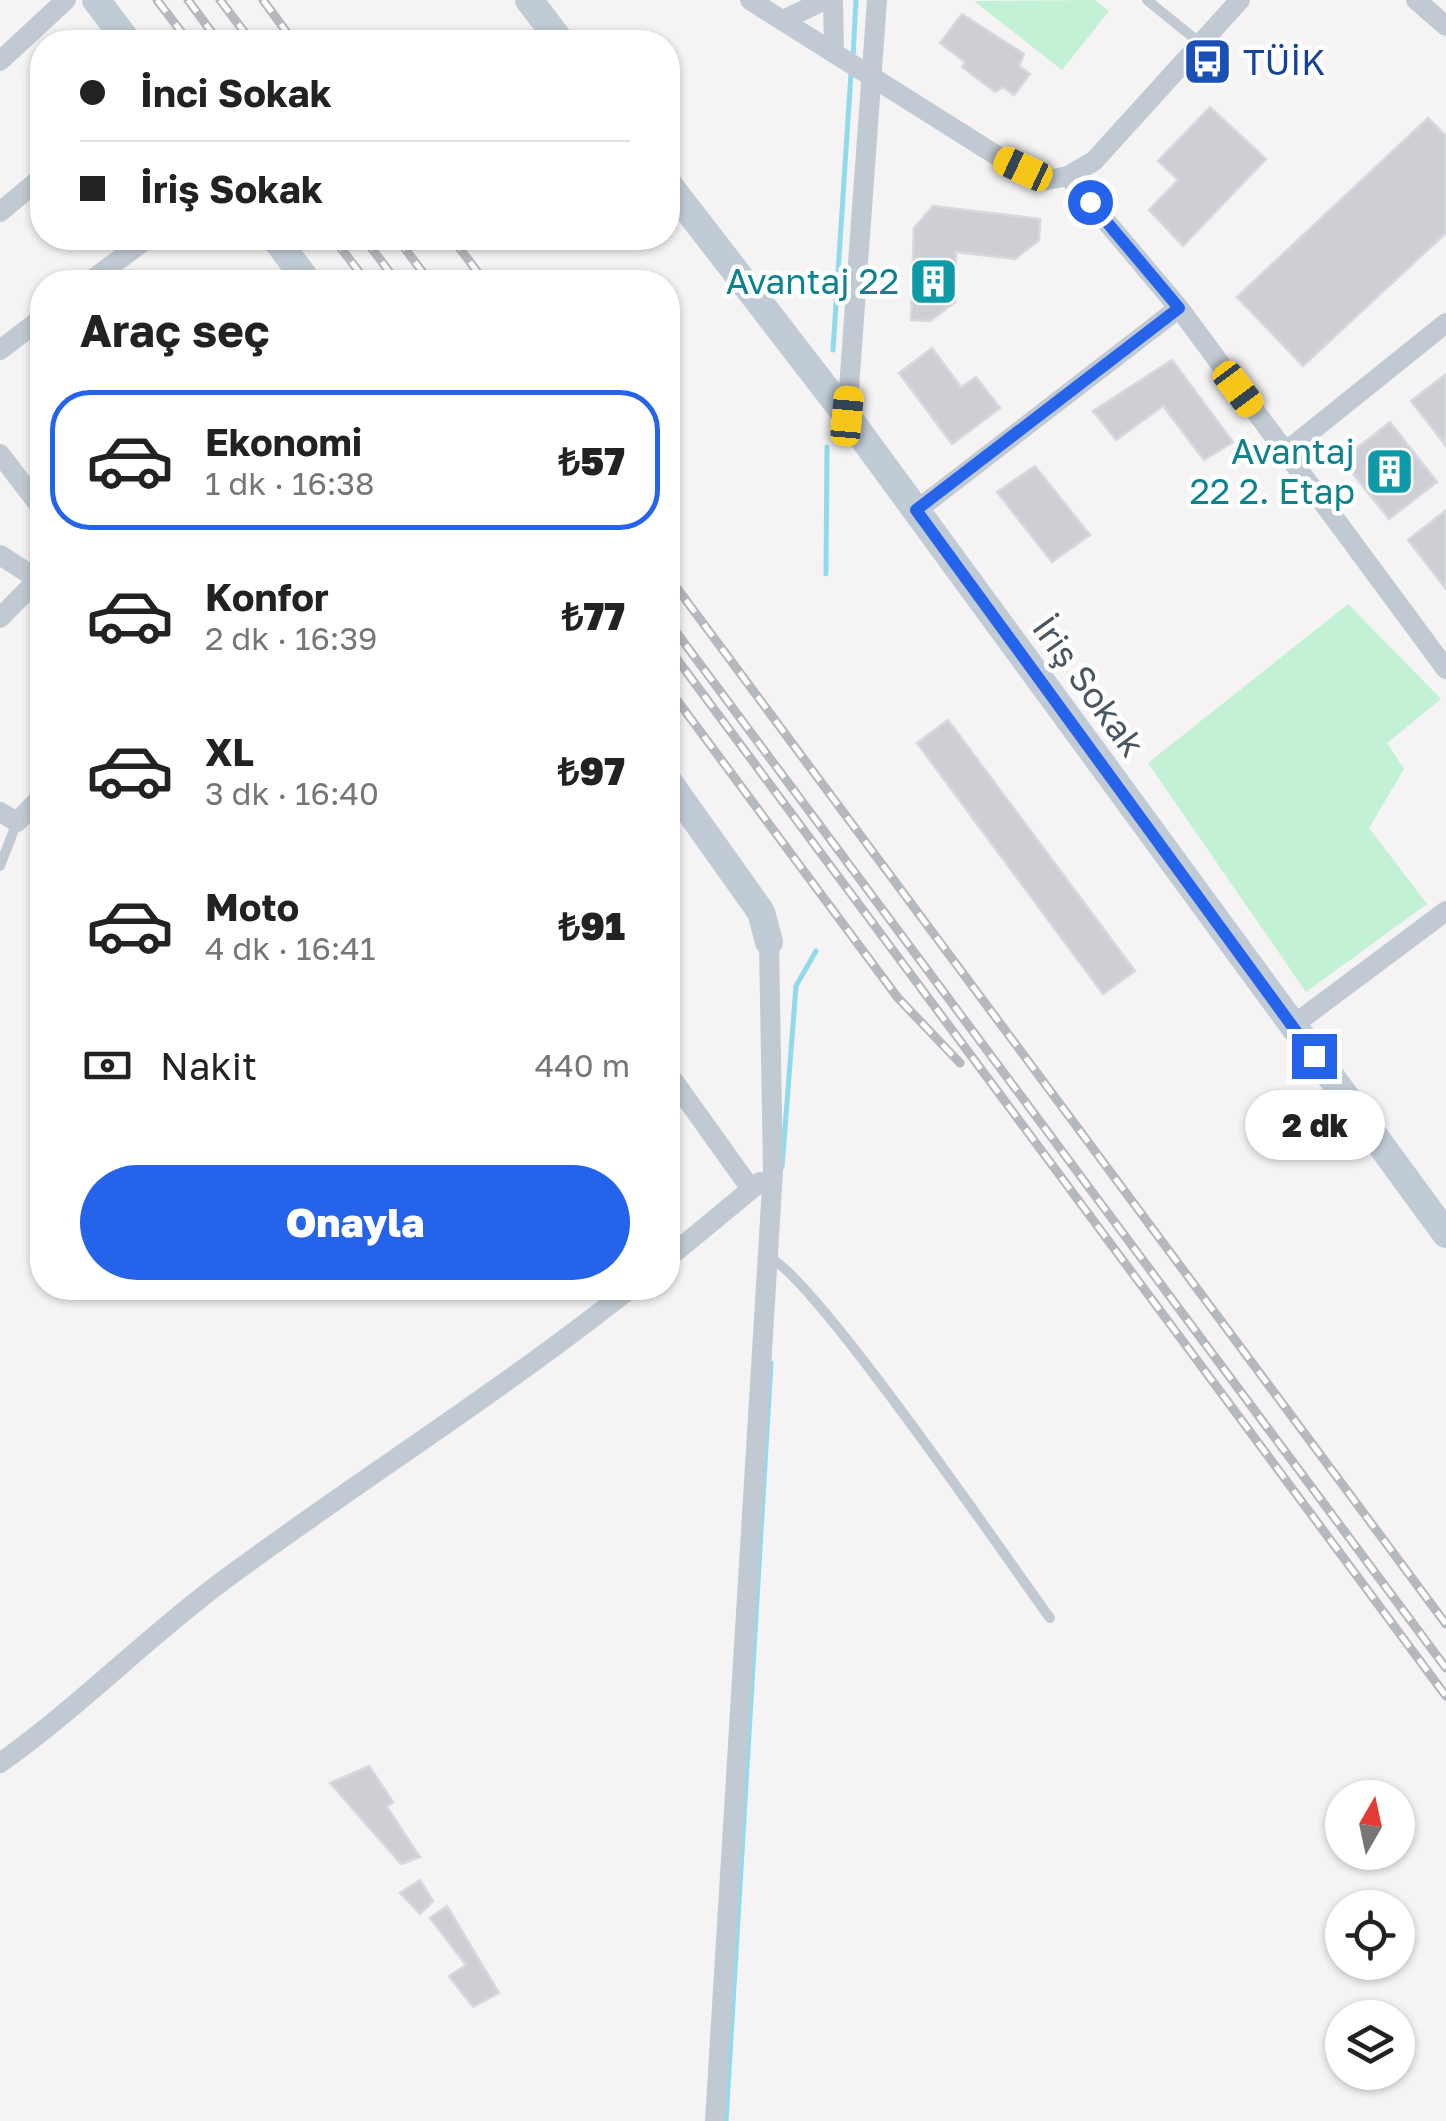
<!DOCTYPE html>
<html lang="tr">
<meta charset="utf-8">
<style>
body{margin:0;font-family:"Golos Text",sans-serif;background:#f2f2f2;color:#222;height:100vh;display:flex;flex-direction:column;font-size:38px;white-space:nowrap}
*{box-sizing:border-box;margin:0}
p{font-size:32px;color:#767676}
.icon{flex:none;width:55px;height:55px;fill:none;stroke:currentColor;stroke-width:2;stroke-linecap:round;stroke-linejoin:round}
.map{position:relative;flex:1;overflow:hidden}
.sheet{position:absolute;left:30px;top:270px;width:650px;height:1030px;display:flex;flex-direction:column;background:#fff;border-radius:40px;box-shadow:0 2px 8px #0004}
.sheet>*{flex:none}
.banner{position:absolute;left:30px;top:30px;width:650px;height:220px;border-radius:40px;box-shadow:0 2px 8px #0004;display:grid;align-content:center;height:220px;padding:0 50px;background:#fff}
.needle{width:65px;rotate:9deg}
.fabs{position:absolute;left:1325px;top:1780px;display:grid;gap:20px}
.fabs a{display:grid;place-items:center;width:90px;height:90px;border-radius:50%;background:#fff;box-shadow:0 2px 8px #0004;font-size:50px}
.end{position:absolute;width:45px;height:45px;margin:-22px;border:12px solid #2563eb;background:#fff;box-shadow:0 0 0 5px #fff}
.from{border-radius:50%}
.bubble{position:absolute;height:70px;border-radius:35px;background:#fff;box-shadow:0 2px 8px #0004;font-size:32px;font-weight:800;line-height:70px;text-align:center}
.car{position:absolute;width:30px;height:60px;margin:-30px -15px;border-radius:12px;box-shadow:0 0 8px 2px #0007;background:linear-gradient(#f5c518 24%,#345 0 40%,#f5c518 0 76%,#345 0 86%,#f5c518 0)}
.banner b{display:flex;align-items:center;gap:35px;height:95px;font-size:38px}
.banner b+b{border-top:2px solid #e0e0e0}
.banner i{width:25px;height:25px;background:#222}
ul{padding:0;list-style:none}
li{display:flex;align-items:center;gap:30px;height:140px;margin:0 20px 15px;padding:0 30px;border:5px solid transparent;border-radius:40px}
li div{flex:1}
li b{display:block;font-size:38px}
li em{font-style:normal;font-weight:800}
li.on{border-color:#2563eb}
li>.icon{width:90px;height:90px;stroke-width:1.5}
h2{padding:0 50px;font-size:45px;line-height:120px}
.pay{display:flex;align-items:center;gap:25px;height:110px;padding:0 50px;font-size:38px}
.pay p{margin-inline-start:auto}
.action{display:flex;gap:20px;margin-top:auto;padding:20px 50px}
.action a{flex:1;height:115px;border-radius:60px;background:#2563eb;color:#fff;font-size:40px;font-weight:800;line-height:115px;text-align:center}
.map>svg:first-child{display:block}
</style>
<div class="map">
<svg width="1446" height="2121" viewBox="0 0 1446 2121">
<rect width="100%" height="100%" fill="#f5f3f3"/>
<path fill="#c3f1d5" d="M1095,0l14,11 -47,59 -88,-69z
M1348,604l93,95 -54,44 17,26 -35,59 58,76 -121,88 -158,-229z"/>
<g fill="none" stroke-linecap="round" stroke-linejoin="round">
<path stroke="#90daee" stroke-width="5" d="M853,57l3,-57
M833,350l18,-277
M826,574l1,-127
M782,1167l14,-181 20,-35
M726,2121l45,-758"/>
</g>
<path fill="#cdcfd5" stroke="#d7d9de" stroke-width="2.5" d="M962,14l62,40 -5,12 11,8 -16,21 -11,-8 -8,5 -33,-25 3,-5 -25,-19z
M1210,107l56,52 -83,87 -34,-36 29,-30 -20,-19z
M1428,118l18,18v97l-143,133 -66,-69z
M933,206l107,13 -1,21 -24,19 -59,-7 -1,50 -25,19 -19,-1 3,-92z
M932,348l29,39 15,-10 24,31 -48,36 -53,-71z
M1172,360l61,82 -29,18 -41,-54 -47,34 -23,-29z
M1446,374v72l-35,-45z
M1390,422l47,60 -48,37 -47,-59z
M1035,466l55,69 -38,27 -55,-70z
M1446,510v79l-38,-49z
M948,720l187,251 -32,23 -186,-251z
M369,1766l24,36 -6,5 33,50 -19,7 -71,-81z
M420,1880l13,21 -13,13 -20,-21z
M447,1906l52,87 -26,14 -24,-31 17,-11 -36,-47z"/>
<g fill="none" stroke-linecap="round" stroke-linejoin="round">
<path stroke="#c1cad2" stroke-width="10" d="M1147,0l53,43
M0,866l17,-44
M768,1257c43,15 241,305 282,361"/>
<path stroke="#c1cad2" stroke-width="20" d="M750,0l249,157 48,23 21,-4 26,-15 146,-161
M833,0l1,51
M1416,0l30,26
M783,20l42,-20
M0,61l66,-61
M1068,176l111,132 267,361
M0,212l42,-35
M89,282l59,-44
M0,350l42,-32
M847,416l30,-416
M1285,448l9,-3 152,-122
M0,454l42,55
M917,510l262,-202
M0,555l39,25
M0,618l42,-43
M0,812l17,10 25,-26
M1292,1026l154,-115
M668,1073l83,116
M668,1258l92,-76
M0,1763c79,-56 146,-125 224,-183 134,-99 276,-188 407,-292
M715,2121l58,-950 -4,-229"/>
<path stroke="#c1cbd6" stroke-width="28" d="M96,0l32,42
M529,0l32,42
M668,184l179,232 599,818
M275,238l33,44
M668,781l93,131 8,30"/>
<defs>
<path id="rail" d="M157,0l32,42
M188,0l31,42
M220,0l32,42
M263,0l31,42
M333,238l34,44
M364,238l33,44
M397,238l33,44
M452,238l33,44
M668,576l778,1048
M668,621l778,1047
M668,647l778,1049
M668,688l230,310 62,65"/>
</defs>
<use href="#rail" stroke="#b5b8bd" stroke-width="9"/>
<use href="#rail" stroke="#fff" stroke-width="5" stroke-dasharray="15" stroke-linecap="butt"/>
</g>
<g fill="none" stroke-linecap="round" stroke-linejoin="round">
<path stroke="#2563eb" stroke-width="12" d="M1090,202l89,106 -263,202 398,546"/>
</g>
<defs>
<symbol id="bus-square" viewBox="-11 -11 22 22"><rect x="-9" y="-9" width="18" height="18" rx="4" fill="#1a4fb4" stroke="#fff"/><path d="M-5-6H5V4H4V6H2V4H-2V6H-4V4H-5ZM-3.5-4V0h7V-4ZM-3.5 1.2v1.5H-2V1.2ZM2 1.2v1.5H3.5V1.2Z" fill="#fff"/></symbol>
<symbol id="building-square" viewBox="-11 -11 22 22"><rect x="-9" y="-9" width="18" height="18" rx="4" fill="#0f9aa8" stroke="#fff"/><path d="M-4-6H4V6H1V3H-1V6H-4ZM-2.5-4.3h1.7v1.8h-1.7ZM.8-4.3h1.7v1.8H.8ZM-2.5-1h1.7V.8h-1.7ZM.8-1h1.7V.8H.8Z" fill="#fff"/></symbol>
</defs>
<g fill-rule="evenodd">
<use href="#bus-square" x="1180" y="34" width="55" height="55"/>
<use href="#building-square" x="906" y="254" width="55" height="55"/>
<use href="#building-square" x="1362" y="444" width="55" height="55"/>
</g>
<g text-anchor="middle" dominant-baseline="central" stroke-width="9" stroke-linejoin="round" paint-order="stroke">
<g font-size="35" fill="#164399" stroke="#fff" text-anchor="start">
<text x="1243" y="62">TÜİK</text>
</g>
<g font-size="35" fill="#0d838f" stroke="#fff" text-anchor="end">
<text x="899" y="281">Avantaj 22</text>
<text x="1355" y="451">Avantaj<tspan x="1355" dy="40">22 2. Etap</tspan></text>
</g>
<g font-size="35" fill="#4a5661" stroke="#fff">
<text transform="translate(1089 686) rotate(54)">İriş Sokak</text>
</g>
</g>
</svg>
<div class="fabs">
<a><svg class="needle" viewBox="-14 -14 28 28"><path d="M0-13l5 13h-10z" fill="#e53935"/><path d="M0 13l5-13h-10z" fill="#767676"/></svg></a>
<a><svg class="icon" aria-label="locate" viewBox="0 0 24 24"><circle cx="12" cy="12" r="6"/><path d="M12 2v4M12 18v4M2 12h4M18 12h4"/></svg></a>
<a><svg class="icon" aria-label="layers" viewBox="0 0 24 24"><path d="M12 4l9 5-9 5-9-5zM3 14l9 5 9-5"/></svg></a>
</div>
<i class="end from" style="left:1090px;top:202px"></i>
<i class="end" style="left:1314px;top:1056px"></i>
<div class="bubble" style="left:1245px;top:1090px;width:140px">2 dk</div>
<i class="car" style="left:1023px;top:169px;rotate:295deg"></i>
<i class="car" style="left:1238px;top:389px;rotate:143deg"></i>
<i class="car" style="left:847px;top:416px;rotate:5deg"></i>
<div class="banner">
<b><i class="from"></i>İnci Sokak</b>
<b><i></i>İriş Sokak</b>
</div>
<section class="sheet">
<h2>Araç seç</h2>
<ul>
<li class="on"><svg class="icon" aria-label="car" viewBox="0 0 24 24"><path d="M5 17H2v-5l4-1 3-4h7l3 4 3 1v5h-3M9 17h6M6 11h13"/><circle cx="7" cy="17" r="2"/><circle cx="17" cy="17" r="2"/></svg><div><b>Ekonomi</b><p>1 dk · 16:38</p></div><em>₺57</em></li>
<li><svg class="icon" aria-label="car" viewBox="0 0 24 24"><path d="M5 17H2v-5l4-1 3-4h7l3 4 3 1v5h-3M9 17h6M6 11h13"/><circle cx="7" cy="17" r="2"/><circle cx="17" cy="17" r="2"/></svg><div><b>Konfor</b><p>2 dk · 16:39</p></div><em>₺77</em></li>
<li><svg class="icon" aria-label="car" viewBox="0 0 24 24"><path d="M5 17H2v-5l4-1 3-4h7l3 4 3 1v5h-3M9 17h6M6 11h13"/><circle cx="7" cy="17" r="2"/><circle cx="17" cy="17" r="2"/></svg><div><b>XL</b><p>3 dk · 16:40</p></div><em>₺97</em></li>
<li><svg class="icon" aria-label="car" viewBox="0 0 24 24"><path d="M5 17H2v-5l4-1 3-4h7l3 4 3 1v5h-3M9 17h6M6 11h13"/><circle cx="7" cy="17" r="2"/><circle cx="17" cy="17" r="2"/></svg><div><b>Moto</b><p>4 dk · 16:41</p></div><em>₺91</em></li>
</ul>
<div class="pay"><svg class="icon" aria-label="cash" viewBox="0 0 24 24"><path d="M3 7h18v10H3z"/><circle cx="12" cy="12" r="2"/></svg>Nakit<p>440 m</p></div>
<div class="action"><a>Onayla</a></div>
</section>
</div>
